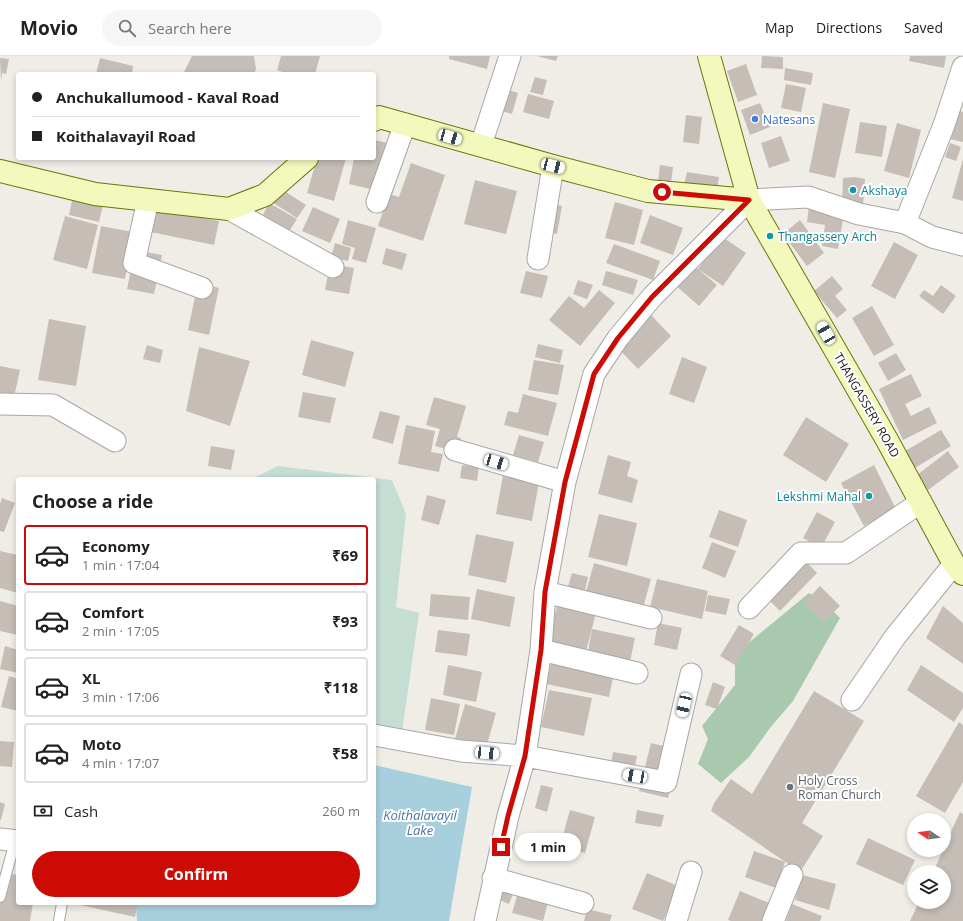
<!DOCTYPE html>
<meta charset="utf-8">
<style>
body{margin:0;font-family:"Open Sans",sans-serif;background:#f6f6f6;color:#222;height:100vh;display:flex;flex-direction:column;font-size:15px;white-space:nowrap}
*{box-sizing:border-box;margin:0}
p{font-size:13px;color:#767676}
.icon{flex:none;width:22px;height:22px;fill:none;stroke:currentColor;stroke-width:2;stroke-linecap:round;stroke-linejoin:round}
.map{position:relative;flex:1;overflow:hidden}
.drawer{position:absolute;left:16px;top:421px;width:360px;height:428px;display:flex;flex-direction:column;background:#fff;border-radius:4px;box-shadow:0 2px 6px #0003}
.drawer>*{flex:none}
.guide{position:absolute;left:16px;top:16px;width:360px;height:88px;border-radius:4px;box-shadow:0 2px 6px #0003;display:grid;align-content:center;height:88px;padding:0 16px;background:#fff}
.needle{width:26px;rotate:283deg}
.buttons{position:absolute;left:907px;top:757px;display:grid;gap:8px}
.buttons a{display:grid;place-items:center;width:44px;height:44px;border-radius:50%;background:#fff;box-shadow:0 2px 6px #0003;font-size:20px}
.end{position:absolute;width:18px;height:18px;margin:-9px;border:5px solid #cc0b04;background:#fff;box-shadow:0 0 0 2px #fff}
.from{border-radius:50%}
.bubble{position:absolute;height:28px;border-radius:14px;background:#fff;box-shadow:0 2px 6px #0003;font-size:13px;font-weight:700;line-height:28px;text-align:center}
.car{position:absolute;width:12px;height:24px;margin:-12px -6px;border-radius:5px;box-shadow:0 0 3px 1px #0007;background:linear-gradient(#fff 24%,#345 0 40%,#fff 0 76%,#345 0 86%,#fff 0)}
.guide b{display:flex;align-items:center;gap:14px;height:38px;font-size:15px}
.guide b+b{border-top:1px solid #e0e0e0}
.guide i{width:10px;height:10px;background:#222}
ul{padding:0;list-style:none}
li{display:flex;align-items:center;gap:12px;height:60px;margin:0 8px 6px;padding:0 8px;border:2px solid #e0e0e0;border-radius:4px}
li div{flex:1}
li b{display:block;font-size:15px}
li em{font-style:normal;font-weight:700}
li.current{border-color:#cc0b04}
li>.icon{width:36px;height:36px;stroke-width:1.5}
h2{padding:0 16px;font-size:18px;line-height:48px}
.pay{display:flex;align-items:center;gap:10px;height:44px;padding:0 16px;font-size:15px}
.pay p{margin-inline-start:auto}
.action{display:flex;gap:8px;margin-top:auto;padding:8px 16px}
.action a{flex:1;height:46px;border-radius:24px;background:#cc0b04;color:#fff;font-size:16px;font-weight:700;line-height:46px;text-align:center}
header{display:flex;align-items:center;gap:24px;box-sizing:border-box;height:56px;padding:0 20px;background:#fff;border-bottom:1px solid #e0e0e0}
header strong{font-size:19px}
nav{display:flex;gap:22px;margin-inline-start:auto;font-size:14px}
.search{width:280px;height:36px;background:#f6f6f6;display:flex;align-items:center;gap:10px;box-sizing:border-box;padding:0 14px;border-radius:22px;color:#767676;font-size:15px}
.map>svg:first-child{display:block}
</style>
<header>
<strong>Movio</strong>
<div class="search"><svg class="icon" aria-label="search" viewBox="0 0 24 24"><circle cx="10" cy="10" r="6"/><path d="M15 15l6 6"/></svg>Search here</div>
<nav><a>Map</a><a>Directions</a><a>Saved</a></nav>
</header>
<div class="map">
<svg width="963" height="865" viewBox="0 0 963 865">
<rect width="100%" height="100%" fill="#f0ede7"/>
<path fill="#c4ded3" d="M278,410l114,14 14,34 -10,93 23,6 -17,119 -28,-5v-248h-119l1,-2z"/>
<path fill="#a8c9ae" d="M809,537l17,11 14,14 -47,83 -23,27 -21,29 -28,26 -23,-19 10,-25 -6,-13 33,-41v-31z"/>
<path fill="#a8cfdd" d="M374,709l98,22 -23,134h-312l-1,-18h238z"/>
<path fill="#c5bdb6" d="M192,0h62l2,13 -2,5h-71z
M281,0h39l-5,18h-27l-11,-4z
M449,0h41l-3,13 -38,-10z
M537,0h21l-2,5z
M762,0l21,1v12l-22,-1z
M910,0h36l-2,12 -35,-7z
M0,2l9,1 -3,15 -4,-1 -1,8z
M100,2l33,8 -1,8h-36z
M746,8l11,31 -19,7 -11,-31z
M785,12l28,5 -2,12 -27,-5z
M535,21l12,3 -4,15 -13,-3z
M786,28l20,4 -5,24 -20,-4z
M495,30l23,7 -6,21 -23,-7z
M528,38l26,7 -5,18 -26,-7z
M760,47l10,24 -20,8 -9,-25z
M823,47l27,6 -15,69 -26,-6z
M952,53l11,3v30l-18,-4z
M686,59l16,2 -3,27 -16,-2z
M860,66l27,4 -5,31 -27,-4z
M897,67l24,7 -12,48 -25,-7z
M781,80l9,25 -21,7 -8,-25z
M374,84l14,3 -9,48 -30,-7 5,-26h20z
M950,87l11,4 -5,14 -11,-4z
M317,102h29l-12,43 -27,-8z
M963,103v42l-11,-3z
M411,107l34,12 -22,66 -45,-15 11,-32 10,3z
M660,109l13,2 -2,16 -13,-1z
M687,116l32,5 -2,13 -33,-6z
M855,121l10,2 -2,27 -21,-2 1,-26z
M475,124l42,11 -11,43 -42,-10z
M281,133l25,16 -9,13 -25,-16z
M74,135l31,6 -6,25 -30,-7z
M540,146l22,4 -5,28 -22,-5z
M615,146l28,8 -9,35 -29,-7z
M269,147l28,16 -7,11 -27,-15z
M151,151l68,14 -5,24 -68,-14z
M313,151l27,12 -10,24 -28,-12z
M809,151l35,6 -6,36 -16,-3 3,-21 -18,-3z
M650,159l33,13 -10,27 -33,-12z
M65,160l33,9 -11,44 -34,-9z
M348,164l28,8 -10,35 -14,-4 3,-11 -13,-4z
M800,164l24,33 -17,13 -24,-32z
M101,170l32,6 -8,47 -33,-6z
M721,180l25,17 -23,33 -25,-17z
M894,186l24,13 -23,44 -24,-13z
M335,187l16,5 -3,13 -17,-4z
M614,188l46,17 -7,19 -47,-17z
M386,192l21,6 -5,16 -20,-6z
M135,194l27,5 -8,39 -27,-5z
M330,208l24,4 -5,26 -24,-4z
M692,208l25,21 -18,21 -25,-22z
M526,215l22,5 -6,22 -22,-5z
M606,215l32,9 -5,15 -31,-10z
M832,220l11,13 -8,7 12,14 -10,8 -23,-27z
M578,224l15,5 -6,14 -14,-5z
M198,227l21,5 -10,47 -21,-5z
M941,229l15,11 -13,18 -24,-18 5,-6 9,6z
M599,234l16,13 -35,43 -31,-26 20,-24 15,12z
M872,250l22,39 -20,11 -22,-38z
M651,259l20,21 -33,33 -20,-21z
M49,263l37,7 -10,60 -38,-6z
M311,284l43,12 -9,35 -43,-12z
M538,288l25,6 -3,13 -25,-6z
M147,289l16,5 -3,13 -17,-4z
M199,291l51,14 -20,65 -44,-15z
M896,297l10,17 -18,11 -10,-18z
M682,301l25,10 -13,36 -25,-9z
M534,304l30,5 -6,30 -30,-5z
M0,310l20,4 -6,27 -14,-3z
M911,318l11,22 -17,8 6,12 18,-9 8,16 -34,17 -24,-51z
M303,336l33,6 -6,25 -32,-6z
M523,338l34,9 -9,33 -44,-11 4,-14 10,2z
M434,341l32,9 -9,31 4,1 -4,14 -22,-6 5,-17 -14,-4z
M380,355l20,5 -7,28 -21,-6z
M806,361l43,27 -23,38 -43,-27z
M406,369l29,6 -4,21 12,2 -4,18 -41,-8z
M941,374l10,16 -41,25 -10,-17z
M519,379l25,7 -6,20 -25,-7z
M211,390l24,4 -4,20 -23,-4z
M948,395l11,16 -31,23 -11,-15z
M608,399l23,7 -4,14 11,4 -6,23 -34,-9z
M462,409l17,2 -2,14 -17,-3z
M874,409l22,44 -32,17 -23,-43z
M503,419l36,7 -7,39 -36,-7z
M427,439l19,5 -7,25 -18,-5z
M2,442l13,5 -11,29 -4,-1v-27z
M719,454l28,10 -9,27 -29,-10z
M817,456l18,10 -14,26 -18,-10z
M599,458l38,9 -10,43 -39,-9z
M476,478l38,8 -8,41 -38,-8z
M712,486l24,9 -11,27 -23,-10z
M0,495l18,4v38l-18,-5z
M803,502l14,15 -37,38 -15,-15z
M594,507l57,16 -8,29 -57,-16z
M572,517l16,4 -4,18 -17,-5z
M657,523l51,12 -6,28 -52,-12z
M820,530l20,20 -16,16 -20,-19z
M477,533l38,8 -5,30 -39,-8z
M431,538l39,3 -2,23 -39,-4z
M708,539l22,4 -4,16 -21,-4z
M0,545l18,5v29l-18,-4z
M558,547l38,10 -10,38 -38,-10z
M943,550l20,17v41l-37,-26z
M658,567l24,5 -5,22 -23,-5z
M739,569l15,9 -19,31 -15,-9z
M592,573l43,9 -6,28 -42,-9z
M438,574l32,4 -3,22 -32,-4z
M5,590l13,4v23l-18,-4z
M552,603l62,14 -5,24 -63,-13z
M448,609l34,7 -6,30 -33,-7z
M921,609l42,28v15l-9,14 -47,-32z
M9,620l9,3v32l-17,-4z
M713,626l12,5 -8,22 -12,-4z
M549,634l43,8 -8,38 -43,-9z
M814,635l50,30 -62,102 21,13 -23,36 -89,-61 3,-8 17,-24 21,15z
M431,642l29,6 -6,31 -29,-5z
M465,648l31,9 -10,35 -31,-9z
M959,666l4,3v57l-18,31 -29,-17z
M0,685l14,1 -2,25 -12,-1z
M651,687l29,7 -12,48 -29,-7z
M613,696l24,4 -4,19 -23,-5z
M541,729l12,3 -6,24 -12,-4z
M0,746l5,2 -4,16h-1z
M570,754l25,7 -10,36 -25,-7z
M637,754l27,5 -3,12 -26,-4z
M960,756l3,2v107h-53l9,-19h25v-30h-11l10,-22h1v-3z
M868,782l47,22 -12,25 -47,-21z
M754,795l31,11 -9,26 -31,-11z
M0,816l18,3v28h15l-3,18h-30z
M647,817l31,13 -15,35 -31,-12z
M802,819l34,9 -7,26 -34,-10z
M498,829l16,6 -5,13 -16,-7z
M740,835l29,12 -7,18h-31l-3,-1z
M518,837l30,9 -5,19 -31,-8z
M71,847h67l-3,14z
M792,848l30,12 -2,5h-34z
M587,853l25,6 -2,6h-26z"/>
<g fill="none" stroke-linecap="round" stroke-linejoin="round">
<defs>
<path id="lane" d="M0,841l15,-56
M59,865l3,-18"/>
<path id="street" d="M481,89l29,-89
M148,144l-14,63 68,25
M377,146l28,-78
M229,153l104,58
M905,167l39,-98 19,-58
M538,203l15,-93
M0,348l53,1 62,36
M455,394l110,32
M545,536l106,26
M749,552l52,-55h45l75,-51
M541,594l96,23
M852,644l43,-63 59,-73
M374,679l87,16 64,5 141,26 25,-108
M0,783l18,2
M493,822l90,25
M485,865l23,-105 17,-60 16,-106 4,-58 20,-110 29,-108 24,-36 34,-41 97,-97 59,-3 51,17 46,9 27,14 31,8
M676,865l15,-49
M773,865l19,-46"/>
<path id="secondary" d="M709,0l40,144 138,240 67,124 9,10
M374,64l5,-3 174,49 95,25 101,9
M0,115l95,23 134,15 36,-14 42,-37"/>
</defs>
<use href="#lane" stroke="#a7a7a7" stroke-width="12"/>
<use href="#street" stroke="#a7a7a7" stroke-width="23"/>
<use href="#secondary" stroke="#677707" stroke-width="24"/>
<use href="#lane" stroke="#fff" stroke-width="10"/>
<use href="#street" stroke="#fff" stroke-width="21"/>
<use href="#secondary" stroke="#f3f9bc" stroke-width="22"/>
</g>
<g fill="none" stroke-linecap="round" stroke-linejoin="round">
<path stroke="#cc0b04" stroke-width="5" d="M501,791l7,-31 17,-60 16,-106 4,-58 20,-110 29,-108 24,-36 34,-41 97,-97 -87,-8"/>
</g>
<circle fill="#3f7fe0" stroke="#fff" stroke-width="1.5" cx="755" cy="63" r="4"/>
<g fill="#0f9aa8" stroke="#fff" stroke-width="1.5">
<circle cx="853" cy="134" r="4"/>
<circle cx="770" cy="180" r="4"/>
<circle cx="869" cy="440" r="4"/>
</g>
<circle fill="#6b7280" stroke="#fff" stroke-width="1.5" cx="790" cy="731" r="4"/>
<g text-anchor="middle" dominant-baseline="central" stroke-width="4" stroke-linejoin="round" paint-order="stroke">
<g font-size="12" fill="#366cbe" stroke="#fff" text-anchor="start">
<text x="763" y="63">Natesans</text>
</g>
<g font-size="12" fill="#0d838f" stroke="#fff" text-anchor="start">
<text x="861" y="134">Akshaya</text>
<text x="778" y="180">Thangassery Arch</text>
<text x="861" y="440" text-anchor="end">Lekshmi Mahal</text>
</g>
<g font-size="12" fill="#202020" stroke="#fff">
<text transform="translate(867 349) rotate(60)">THANGASSERY ROAD</text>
</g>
<g font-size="12" fill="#5b616d" stroke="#fff" text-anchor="start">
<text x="798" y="724">Holy Cross<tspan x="798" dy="14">Roman Church</tspan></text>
</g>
<g font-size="13" font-style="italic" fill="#4a75a7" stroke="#fff">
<text x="420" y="759">Koithalavayil<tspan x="420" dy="15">Lake</tspan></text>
</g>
</g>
</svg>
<div class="buttons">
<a><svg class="needle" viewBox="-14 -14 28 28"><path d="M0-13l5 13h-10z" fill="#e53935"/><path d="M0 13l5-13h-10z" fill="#767676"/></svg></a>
<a><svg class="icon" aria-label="layers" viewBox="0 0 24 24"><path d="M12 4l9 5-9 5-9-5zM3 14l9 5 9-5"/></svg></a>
</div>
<i class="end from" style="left:662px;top:136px"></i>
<i class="end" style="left:501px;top:791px"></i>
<div class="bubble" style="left:515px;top:777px;width:66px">1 min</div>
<i class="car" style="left:450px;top:81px;rotate:106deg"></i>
<i class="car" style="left:553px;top:110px;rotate:105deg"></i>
<i class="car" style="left:826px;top:277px;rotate:330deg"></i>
<i class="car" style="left:496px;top:406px;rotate:107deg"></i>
<i class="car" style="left:684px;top:649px;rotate:193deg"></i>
<i class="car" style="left:487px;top:697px;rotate:95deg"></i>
<i class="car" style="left:635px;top:720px;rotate:280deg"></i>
<div class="guide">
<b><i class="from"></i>Anchukallumood - Kaval Road</b>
<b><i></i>Koithalavayil Road</b>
</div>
<section class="drawer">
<h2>Choose a ride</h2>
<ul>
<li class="current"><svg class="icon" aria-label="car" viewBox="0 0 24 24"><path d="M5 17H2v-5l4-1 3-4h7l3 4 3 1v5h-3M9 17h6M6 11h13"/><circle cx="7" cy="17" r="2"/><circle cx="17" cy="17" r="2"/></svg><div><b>Economy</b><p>1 min · 17:04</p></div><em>₹69</em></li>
<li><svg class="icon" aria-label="car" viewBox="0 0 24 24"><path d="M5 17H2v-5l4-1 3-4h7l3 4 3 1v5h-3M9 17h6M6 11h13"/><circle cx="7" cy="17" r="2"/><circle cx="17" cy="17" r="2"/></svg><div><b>Comfort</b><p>2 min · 17:05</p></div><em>₹93</em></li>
<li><svg class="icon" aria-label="car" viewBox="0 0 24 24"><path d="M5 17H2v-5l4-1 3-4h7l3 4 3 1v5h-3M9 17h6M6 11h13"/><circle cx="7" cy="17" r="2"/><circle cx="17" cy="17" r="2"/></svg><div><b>XL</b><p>3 min · 17:06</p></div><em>₹118</em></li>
<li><svg class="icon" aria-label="car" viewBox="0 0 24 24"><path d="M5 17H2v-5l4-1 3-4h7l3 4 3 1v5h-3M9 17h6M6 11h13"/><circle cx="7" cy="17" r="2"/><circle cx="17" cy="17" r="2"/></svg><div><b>Moto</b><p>4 min · 17:07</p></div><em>₹58</em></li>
</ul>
<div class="pay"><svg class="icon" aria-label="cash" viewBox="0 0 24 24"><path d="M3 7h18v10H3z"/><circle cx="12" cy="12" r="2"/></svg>Cash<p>260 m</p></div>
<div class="action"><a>Confirm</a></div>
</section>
</div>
